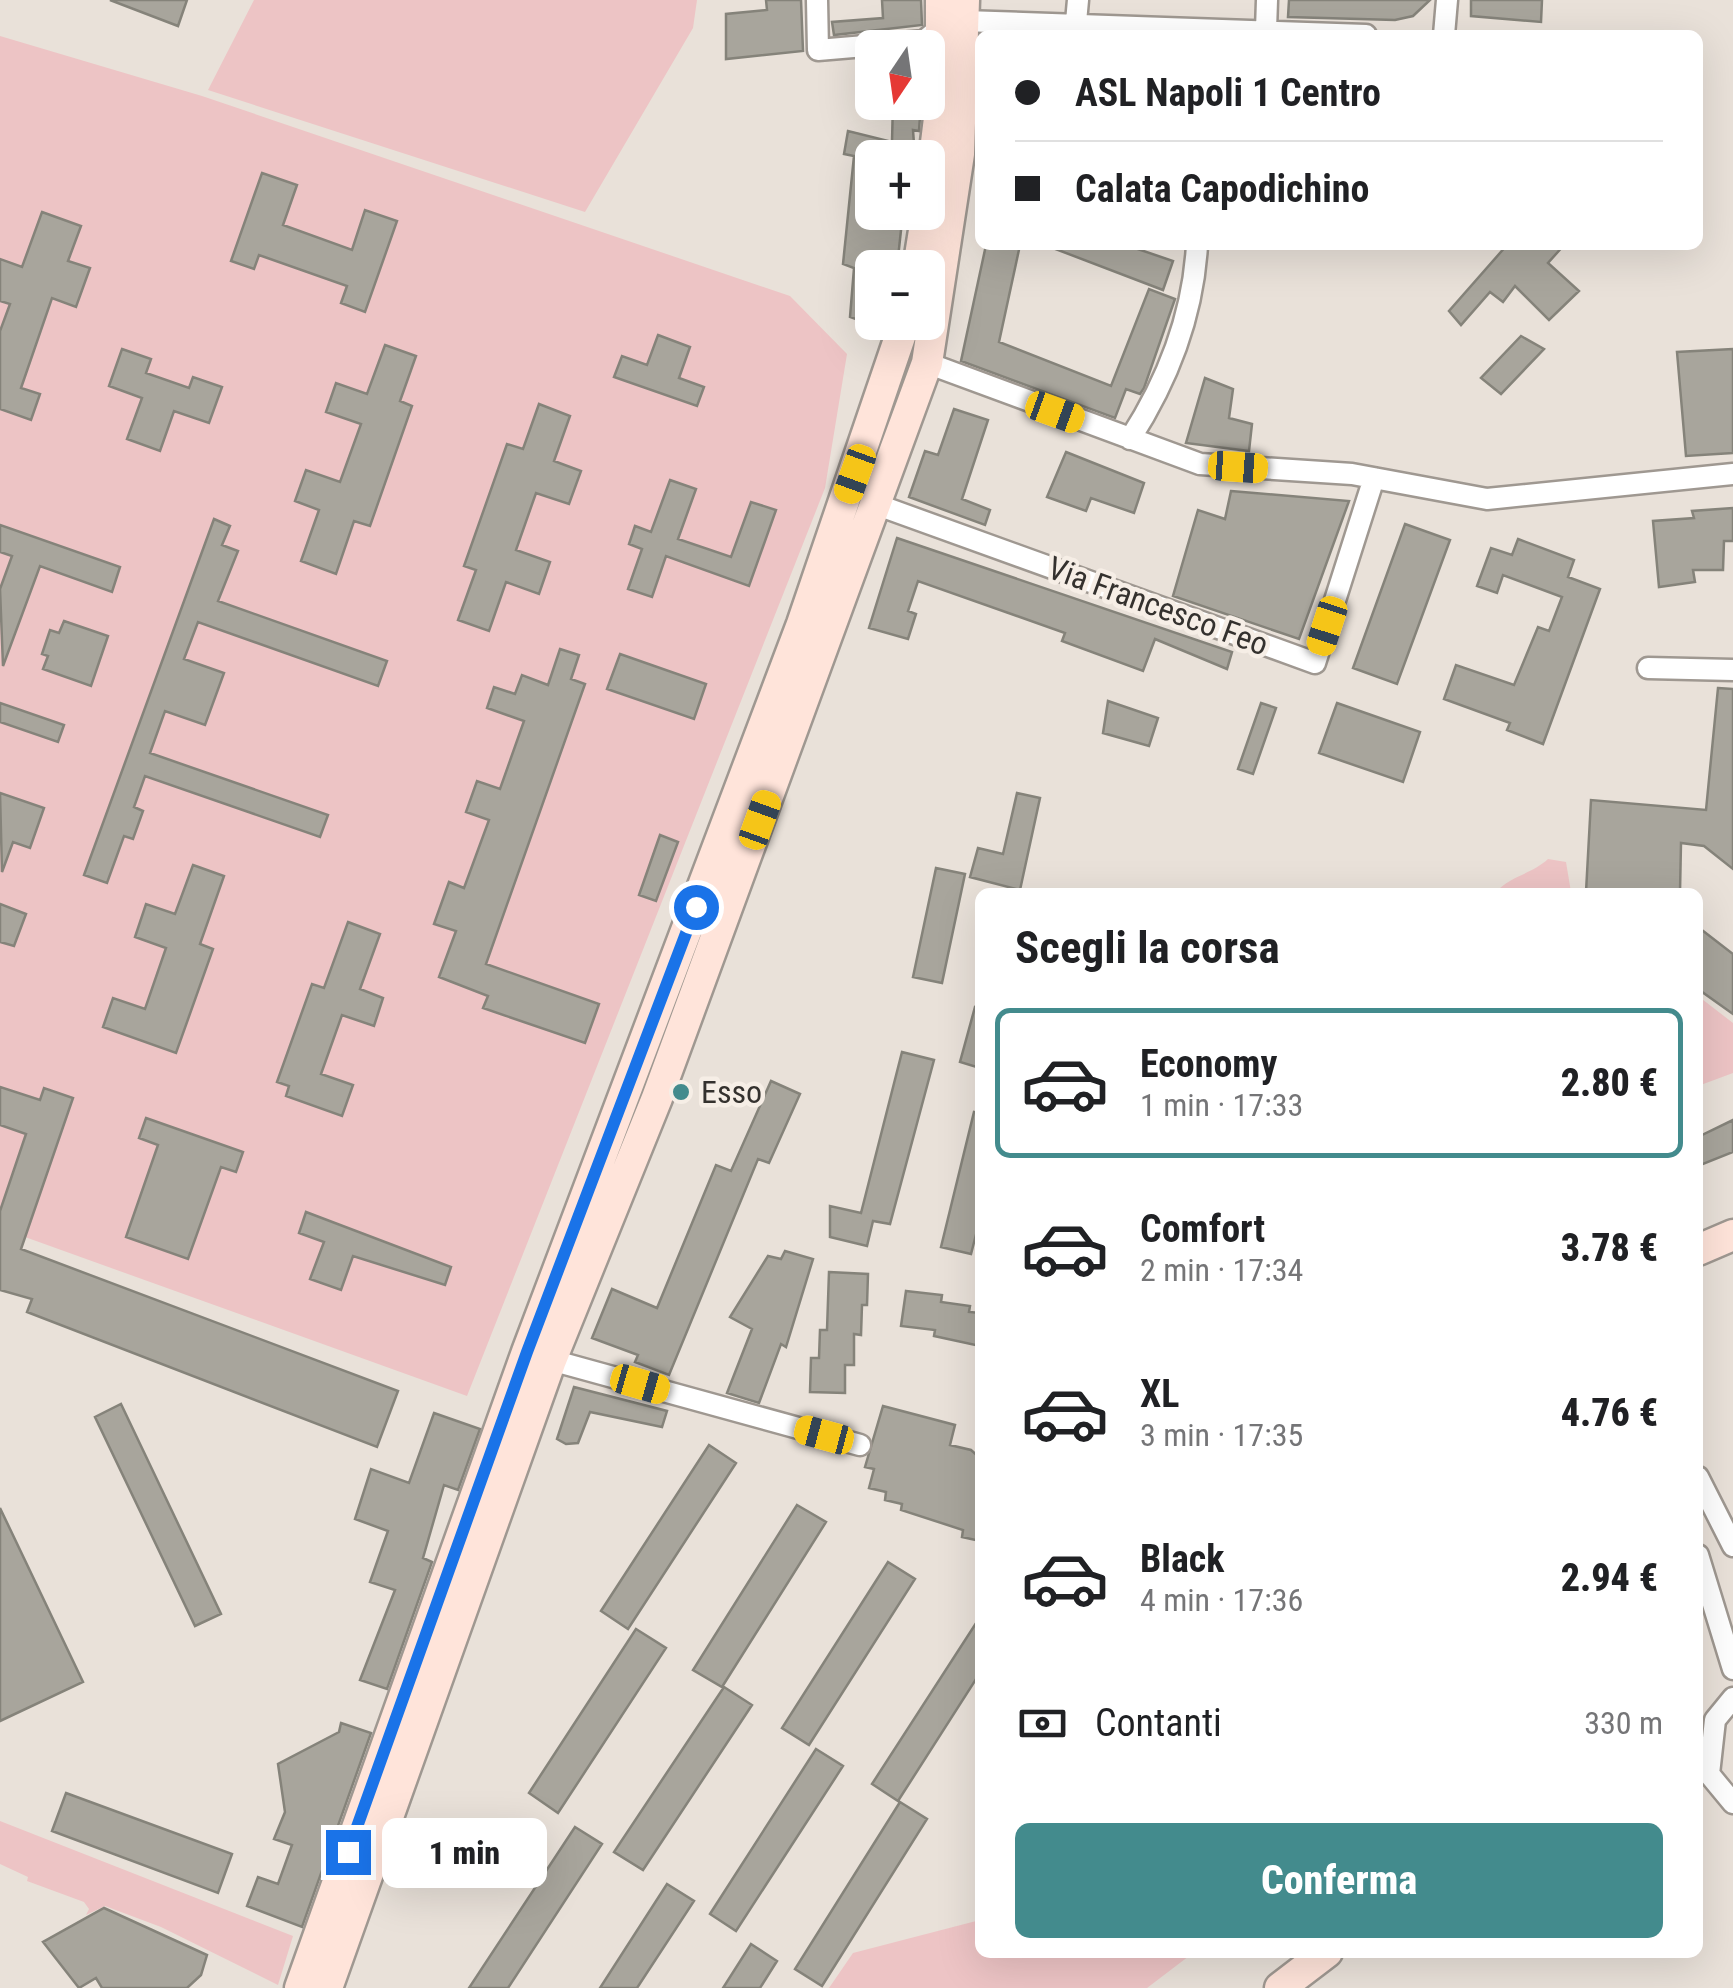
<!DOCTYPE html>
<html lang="it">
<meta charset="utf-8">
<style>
body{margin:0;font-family:"Roboto Condensed",sans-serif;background:#f6f6f6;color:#202124;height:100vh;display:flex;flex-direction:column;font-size:38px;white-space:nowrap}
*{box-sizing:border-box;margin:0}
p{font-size:32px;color:#757577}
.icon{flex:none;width:55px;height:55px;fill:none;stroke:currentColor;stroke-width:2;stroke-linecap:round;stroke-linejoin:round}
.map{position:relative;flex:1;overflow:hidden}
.panel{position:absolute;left:975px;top:888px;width:728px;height:1070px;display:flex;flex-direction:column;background:#fff;border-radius:15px;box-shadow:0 10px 40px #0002}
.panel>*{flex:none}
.guide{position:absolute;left:975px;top:30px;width:728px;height:220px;border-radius:15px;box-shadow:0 10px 40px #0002;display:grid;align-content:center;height:220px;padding:0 40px;background:#fff}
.needle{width:65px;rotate:193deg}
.tools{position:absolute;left:855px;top:30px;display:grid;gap:20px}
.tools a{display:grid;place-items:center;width:90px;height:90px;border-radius:15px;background:#fff;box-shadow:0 10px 40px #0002;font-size:50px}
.end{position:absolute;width:45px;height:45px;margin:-22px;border:12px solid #1a73e8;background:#fff;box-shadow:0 0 0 5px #fff}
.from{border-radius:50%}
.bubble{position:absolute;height:70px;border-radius:15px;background:#fff;box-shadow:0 10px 40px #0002;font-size:32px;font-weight:800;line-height:70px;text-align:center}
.car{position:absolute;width:30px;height:60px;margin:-30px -15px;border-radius:12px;box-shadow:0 0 8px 2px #0007;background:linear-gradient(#f5c518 24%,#345 0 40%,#f5c518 0 76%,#345 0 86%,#f5c518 0)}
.guide b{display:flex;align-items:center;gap:35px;height:95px;font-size:38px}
.guide b+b{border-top:2px solid #e0e0e0}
.guide i{width:25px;height:25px;background:#202124}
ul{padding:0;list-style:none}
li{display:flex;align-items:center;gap:30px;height:150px;margin:0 20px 15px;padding:0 20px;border:5px solid transparent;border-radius:15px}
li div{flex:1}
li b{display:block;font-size:38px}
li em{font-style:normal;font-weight:800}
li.on{border-color:#438b8d}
li>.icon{width:90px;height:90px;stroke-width:1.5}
h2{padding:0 40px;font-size:45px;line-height:120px}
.pay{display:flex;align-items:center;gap:25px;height:110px;padding:0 40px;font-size:38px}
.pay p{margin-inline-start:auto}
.primary-button{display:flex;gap:20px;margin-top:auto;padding:20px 40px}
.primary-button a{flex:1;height:115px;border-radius:15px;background:#438b8d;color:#fff;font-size:40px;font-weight:800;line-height:115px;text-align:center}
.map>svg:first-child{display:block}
</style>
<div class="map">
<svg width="1733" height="1988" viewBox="0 0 1733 1988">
<rect width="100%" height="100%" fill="#e9e1d9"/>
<path fill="#edc4c5" d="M254,0h443l-4,28 -108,184 -377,-122z
M0,36l202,60 588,200 57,58 -22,134 -358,908 -467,-168z
M1548,859l18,3 5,30h-75c14,-16 36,-18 52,-33z
M1698,996l35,27v50l-35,13z
M0,1821l293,115 -15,49 -117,-58 -56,-21 -19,9 3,-6 -5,-7 -57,-21 1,-4 -28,-13z
M980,1920v32l213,1 -46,35h-318l24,-35z"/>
<path fill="#a8a59c" stroke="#85837a" stroke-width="2.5" d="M110,0h77l-9,26z
M766,0h35l2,51 -77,8v-45l41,-4z
M882,0h39l1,25 -88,10 -2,-13 51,-4z
M1289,0h141l-17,16 -18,4 -107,-3z
M1471,0h71l-1,22 -70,-6z
M893,102h28l-2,29 -6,-1 2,28h-43v54h31l-6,55 -25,-7v65l-22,-8 4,-49 -11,-4 11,-108 -10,-2 4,-23 44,11z
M262,173l35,12 -14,40 69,25 13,-40 32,11 -32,91 -24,-9 6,-17 -88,-31 -5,14 -23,-8z
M42,212l39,14 -13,35 22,7 -14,39 -24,-9 -31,90 19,6 -9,26 -31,-11v-78l10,-27 -10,-3v-42l22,8z
M986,245h34l-21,97 112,44 38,-97 26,10 -31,89 -4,6 -14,-5 -11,29 -154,-57z
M1045,245h81l47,16 -10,29z
M1507,245h57l-16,18 31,28 -30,29 -34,-34 -12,16 -13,-10 -29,33 -12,-14z
M658,335l32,12 -11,31 25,9 -7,19 -83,-29 8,-21 25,9z
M1521,336l23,13 -43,45 -20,-16z
M385,345l31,11 -16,45 12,5 -42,120 -16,-5 -18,53 -35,-13 18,-51 -24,-9 11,-31 34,12 21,-58 -35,-12 10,-29 31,11z
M122,349l29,10 -5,14 43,15 4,-11 29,10 -13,36 -35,-12 -14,40 -33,-12 15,-41 -33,-12z
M1733,349v104l-47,3 -9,-104z
M1205,378l28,11 -4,29 23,6 -3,27 -63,-8z
M539,404l31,12 -16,45 27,10 -12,33 -33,-11 -20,57 34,12 -11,32 -33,-12 -17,49 -31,-11 18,-50 -12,-4 43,-122 16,5z
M954,409l34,11 -26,79 28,11 -5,15 -76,-28 16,-46 13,4z
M1066,452l78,31 -10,30 -43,-15 -5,13 -39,-14z
M670,480l26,9 -18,50 53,18 20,-55 25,8 -27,76 -83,-30 -14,41 -24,-8 14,-40 -13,-5 6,-18 16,6z
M1231,491l118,10 -50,138 -126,-43 25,-86 27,9z
M1733,508v33h-9l-1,29h-30l2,12 -36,5 -6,-66 41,-3 -2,-7z
M214,519l16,7 -8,19 16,6 -20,50 169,60 -9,25 -180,-64 -14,37 40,14 -19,52 -40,-14 -15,42 178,62 -8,22 -175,-61 -11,31 9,4 -10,28 -9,-3 -17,47 -23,-8z
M1405,524l45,16 -53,144 -44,-16z
M0,525l120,42 -8,25 -72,-26 -37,100 -3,-77 12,-33 -12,-4z
M897,538l335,114 -5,17 -72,-30 -12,32 -81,-30 3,-8 -147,-52 -10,30 8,3 -8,25 -39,-11z
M1518,539l56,21 -6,17 32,12 -57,155 -36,-14 3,-7 -66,-24 12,-34 58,20 24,-58 11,4 13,-34 -59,-22 -6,18 -20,-7 14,-38 21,7z
M64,621l44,15 -17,50 -48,-17 5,-13 -6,-2 8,-24 9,3z
M560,649l19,6 -8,24 14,5 -99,280 113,40 -14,39 -102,-35 5,-12 -49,-19 17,-46 -22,-7 15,-42 15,6 25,-68 -23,-8 11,-31 23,8 24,-68 -37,-13 7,-21 21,7 7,-19 26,10z
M620,654l86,30 -12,35 -87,-30z
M1718,688l15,1v180l-29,-23 -23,-3 -1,49h-94l5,-92 115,10z
M1108,701l50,17 -9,28 -46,-13z
M0,703l64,22 -6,17 -58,-20z
M1261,703l15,5 -23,66 -15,-5z
M1337,703l83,29 -17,50 -84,-29z
M0,793l44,15 -14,40 -17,-6 -11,30z
M1017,793l23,5 -20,92 -50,-13 8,-29 25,6z
M660,835l18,7 -22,59 -17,-6z
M193,865l31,11 -24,68 13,5 -37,104 -73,-26 10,-29 32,11 21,-61 -31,-11 11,-33 29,10z
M936,868l29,6 -23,109 -29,-6z
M0,904l26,10 -12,32 -14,-4z
M348,922l32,12 -20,55 23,9 -9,28 -32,-11 -21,59 32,11 -11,31 -56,-20 3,-10 -12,-4 35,-98 12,4z
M1698,927l35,27v60l-35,-25z
M975,1007l5,1v60l-20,-6z
M902,1052l32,8 -44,164 -17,-3 -6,25 -37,-9v-31l31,7z
M771,1081l29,13 -31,69 -11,-4 -89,216 -34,-13 3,-7 -46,-17 20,-49 45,19 59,-143 15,6z
M0,1087l40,13 4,-12 29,10 -52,151 377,142 -21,56 -350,-135 5,-13 -32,-9v-79l26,-77 -26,-9z
M974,1112l6,1v106l-9,35 -30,-7z
M146,1118l97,34 -7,20 -15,-5 -33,92 -62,-22 32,-92 -19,-7z
M1733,1120v32l-35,14v-29z
M306,1212l145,55 -6,18 -92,-29 -12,34 -31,-11 14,-37 -25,-9z
M785,1251l28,8 -27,88 -5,-3 -22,59 -32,-10 25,-64 -22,-12 38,-61 13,3z
M829,1272l39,2 -1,31h-5l-1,30 -7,-1v31h-9v28l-35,-1 1,-34h8l1,-28h7z
M906,1291l36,4 -1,7 29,4 -1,6 11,1v33l-46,-10 1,-6 -34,-4z
M574,1387l93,24 -5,16 -72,-15 -12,31 -12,1 -9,-5z
M121,1404l100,210 -26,12 -100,-209z
M883,1406l72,19 -5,20 21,5 9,8v83l-18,-4 1,-7 -62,-20 1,-6 -17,-4 1,-8 -17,-4 5,-19 -9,-2z
M434,1413l46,16 -22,61 -14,-5 -21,73 9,4 -45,127 -27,-9 35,-90 -25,-8 18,-51 -33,-12 16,-50 38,14z
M709,1445l27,18 -108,166 -27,-18z
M797,1505l29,17 -104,165 -29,-17z
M0,1508l83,174 -83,39z
M888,1562l27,17 -106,166 -27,-17z
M980,1617v56l-82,128 -26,-17z
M636,1629l30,19 -108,165 -29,-20z
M724,1687l28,18 -109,165 -29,-18z
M341,1723l30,10 -69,194 -55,-21 11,-29 20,7 14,-39 -18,-6 11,-27 -7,-48 61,-32z
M816,1749l27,17 -107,165 -26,-17z
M66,1793l166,61 -14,39 -166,-62z
M900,1802l27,17 -105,167 -27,-17z
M575,1827l27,17 -94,144h-39z
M667,1884l27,17 -57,87h-37z
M104,1908l103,47 -6,20 -14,13h-85l-6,-10 -17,10 -36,-46z
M751,1944l26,17 -17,27h-37z"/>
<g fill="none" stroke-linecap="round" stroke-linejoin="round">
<defs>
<path id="street" d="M817,0l1,50 106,-9 17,-14
M964,21l402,14
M1076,22l2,-22
M1266,30l1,-30
M1444,35l3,-35
M927,363l273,101 152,10 135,25 246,-25
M1130,439c38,-59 63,-123 67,-194
M875,504l440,159 59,-185
M1648,668l85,2
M551,1360l309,85
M1698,1477l35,69
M1698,1555l35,114
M1733,1698l-18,22 -6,54 24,29"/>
<path id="secondary" d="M928,207l13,-105v-102
M918,268l9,-56
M1698,1250l35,-15
M300,1988l227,-636 275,-728 103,-302
M327,1988l224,-628 106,-262 270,-735 32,-209 5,-154
M1280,1988l47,-36"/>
</defs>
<use href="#street" stroke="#9f9891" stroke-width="25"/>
<use href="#secondary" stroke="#9f9891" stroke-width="35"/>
<use href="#street" stroke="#fff" stroke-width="20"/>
<use href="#secondary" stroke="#ffe4da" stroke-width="30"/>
</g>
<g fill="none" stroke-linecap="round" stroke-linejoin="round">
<path stroke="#1a73e8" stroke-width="12" d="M348,1852l179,-500 169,-445"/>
</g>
<circle fill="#438b8d" stroke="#f6eee6" stroke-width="4" cx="681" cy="1092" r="10"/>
<g text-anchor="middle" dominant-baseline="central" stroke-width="9" stroke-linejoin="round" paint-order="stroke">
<g font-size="32" fill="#34312e" stroke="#f6eee6">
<text transform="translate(1158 606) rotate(20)">Via Francesco Feo</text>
</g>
<g font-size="32" fill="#34312e" stroke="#f6eee6" text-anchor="start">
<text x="701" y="1092">Esso</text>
</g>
</g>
</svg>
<div class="tools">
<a><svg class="needle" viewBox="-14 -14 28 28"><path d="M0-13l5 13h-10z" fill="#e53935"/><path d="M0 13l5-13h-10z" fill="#757577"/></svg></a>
<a>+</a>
<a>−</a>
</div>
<i class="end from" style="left:696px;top:907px"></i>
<i class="end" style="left:348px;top:1852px"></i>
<div class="bubble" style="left:382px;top:1818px;width:165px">1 min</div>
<i class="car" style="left:1055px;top:412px;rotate:110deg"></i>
<i class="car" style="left:1238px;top:467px;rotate:94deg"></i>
<i class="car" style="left:855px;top:474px;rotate:200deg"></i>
<i class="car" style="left:1327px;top:626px;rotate:198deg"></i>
<i class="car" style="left:760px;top:820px;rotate:20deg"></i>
<i class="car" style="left:640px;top:1384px;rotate:106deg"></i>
<i class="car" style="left:824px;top:1435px;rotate:285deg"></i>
<div class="guide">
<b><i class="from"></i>ASL Napoli 1 Centro</b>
<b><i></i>Calata Capodichino</b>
</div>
<section class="panel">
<h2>Scegli la corsa</h2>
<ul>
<li class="on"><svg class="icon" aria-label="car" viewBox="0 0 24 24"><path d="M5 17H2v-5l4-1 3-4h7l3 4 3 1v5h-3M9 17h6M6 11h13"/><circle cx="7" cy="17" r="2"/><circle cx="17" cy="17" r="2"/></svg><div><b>Economy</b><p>1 min · 17:33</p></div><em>2.80 €</em></li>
<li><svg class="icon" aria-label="car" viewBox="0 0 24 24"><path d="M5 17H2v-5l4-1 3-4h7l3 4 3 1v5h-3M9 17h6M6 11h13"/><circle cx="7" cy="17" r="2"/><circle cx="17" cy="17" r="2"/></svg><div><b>Comfort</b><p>2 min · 17:34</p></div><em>3.78 €</em></li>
<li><svg class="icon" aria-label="car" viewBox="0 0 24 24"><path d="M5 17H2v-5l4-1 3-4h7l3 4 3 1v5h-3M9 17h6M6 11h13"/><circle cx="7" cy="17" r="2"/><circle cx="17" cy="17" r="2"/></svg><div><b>XL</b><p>3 min · 17:35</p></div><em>4.76 €</em></li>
<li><svg class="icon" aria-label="car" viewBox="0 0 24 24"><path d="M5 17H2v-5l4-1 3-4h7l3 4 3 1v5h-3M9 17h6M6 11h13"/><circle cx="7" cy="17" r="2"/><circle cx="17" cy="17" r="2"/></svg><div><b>Black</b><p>4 min · 17:36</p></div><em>2.94 €</em></li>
</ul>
<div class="pay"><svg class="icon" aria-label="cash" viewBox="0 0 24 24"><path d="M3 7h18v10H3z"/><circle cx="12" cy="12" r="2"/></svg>Contanti<p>330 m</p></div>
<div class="primary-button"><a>Conferma</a></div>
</section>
</div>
